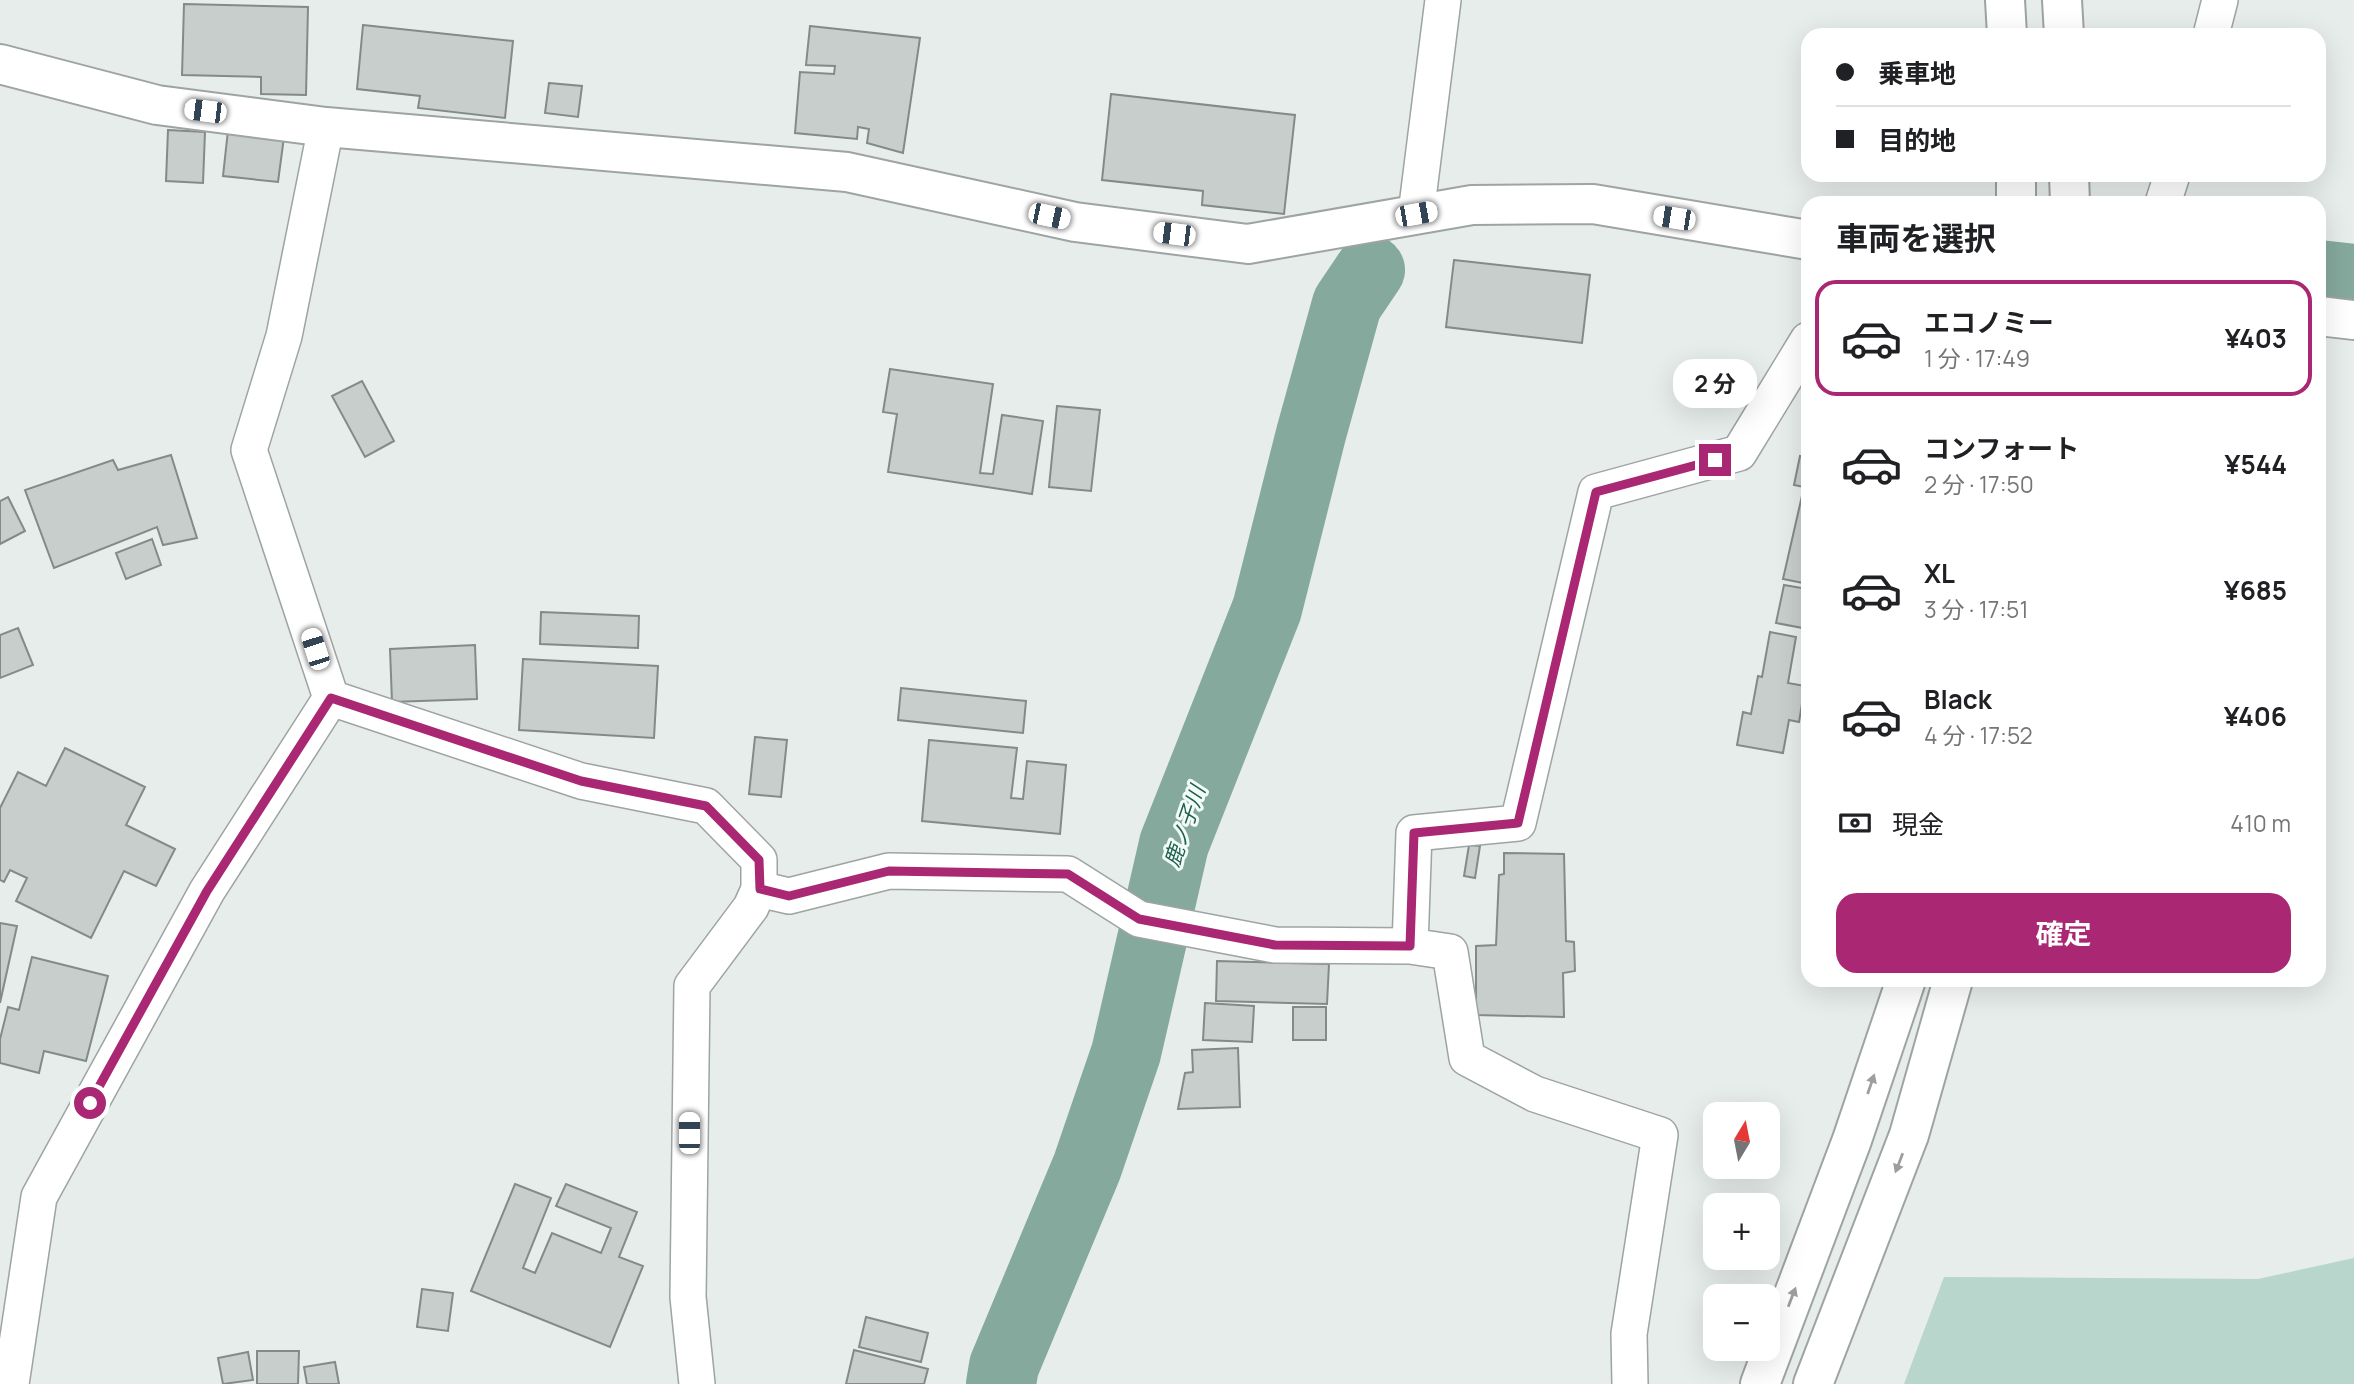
<!DOCTYPE html>
<html lang="ja">
<meta charset="utf-8">
<style>
body{margin:0;font-family:Manrope,"Noto Sans JP",sans-serif;background:#f6f6f6;color:#202124;height:100vh;display:flex;flex-direction:column;font-size:26px;white-space:nowrap}
*{box-sizing:border-box;margin:0}
p{font-size:23px;color:#757577}
.icon{flex:none;width:38px;height:38px;fill:none;stroke:currentColor;stroke-width:2;stroke-linecap:round;stroke-linejoin:round}
.map{position:relative;flex:1;overflow:hidden}
.sheet{position:absolute;left:1801px;top:196px;width:525px;height:791px;display:flex;flex-direction:column;background:#fff;border-radius:21px;box-shadow:0 7px 28px #0002}
.sheet>*{flex:none}
.banner{position:absolute;left:1801px;top:28px;width:525px;height:154px;border-radius:21px;box-shadow:0 7px 28px #0002;display:grid;align-content:center;height:154px;padding:0 35px;background:#fff}
.needle{width:46px;rotate:10deg}
.fabs{position:absolute;left:1703px;top:1102px;display:grid;gap:14px}
.fabs a{display:grid;place-items:center;width:77px;height:77px;border-radius:14px;background:#fff;box-shadow:0 7px 28px #0002;font-size:35px}
.end{position:absolute;width:32px;height:32px;margin:-16px;border:9px solid #a92773;background:#fff;box-shadow:0 0 0 4px #fff}
.from{border-radius:50%}
.bubble{position:absolute;height:49px;border-radius:21px;background:#fff;box-shadow:0 7px 28px #0002;font-size:23px;font-weight:700;line-height:49px;text-align:center}
.car{position:absolute;width:21px;height:42px;margin:-21px -10px;border-radius:9px;box-shadow:0 0 5px 2px #0007;background:linear-gradient(#fff 24%,#345 0 40%,#fff 0 76%,#345 0 86%,#fff 0)}
.banner b{display:flex;align-items:center;gap:24px;height:66px;font-size:26px}
.banner b+b{border-top:2px solid #e0e0e0}
.banner i{width:18px;height:18px;background:#202124}
ul{padding:0;list-style:none}
li{display:flex;align-items:center;gap:21px;height:116px;margin:0 14px 10px;padding:0 21px;border:4px solid transparent;border-radius:21px}
li div{flex:1}
li b{display:block;font-size:26px}
li em{font-style:normal;font-weight:700}
li.on{border-color:#a92773}
li>.icon{width:63px;height:63px;stroke-width:1.5}
h2{padding:0 35px;font-size:32px;line-height:84px}
.pay{display:flex;align-items:center;gap:18px;height:77px;padding:0 35px;font-size:26px}
.pay p{margin-inline-start:auto}
.button{display:flex;gap:14px;margin-top:auto;padding:14px 35px}
.button a{flex:1;height:80px;border-radius:21px;background:#a92773;color:#fff;font-size:28px;font-weight:700;line-height:80px;text-align:center}
.map>svg:first-child{display:block}
</style>
<div class="map">
<svg width="2354" height="1384" viewBox="0 0 2354 1384">
<rect width="100%" height="100%" fill="#e6edea"/>
<path fill="#b8d6cb" d="M2354,1258v126h-450l40,-107 314,2z"/>
<g fill="none" stroke-linecap="round" stroke-linejoin="round">
<path stroke="#85a99c" stroke-width="70" d="M2319,275l35,4
M1001,1384l3,-18 83,-199 39,-114 48,-209 93,-235 44,-175 36,-130 23,-34"/>
</g>
<path fill="#c7cecb" stroke="#848a88" stroke-width="2" d="M184,4l124,3 -2,88 -45,-1v-17l-79,-2z
M363,25l150,16 -8,77 -87,-10 2,-12 -63,-7z
M810,26l110,12 -17,115 -36,-10 2,-14 -11,-2 -1,12 -62,-6 5,-61 34,2 1,-8 -29,-1z
M549,83l33,3 -4,31 -33,-4z
M1111,94l184,21 -11,99 -82,-9 1,-14 -101,-11z
M168,130l37,2 -2,51 -37,-2z
M228,130l56,7 -6,45 -55,-6z
M1454,260l136,15 -8,68 -136,-16z
M890,369l103,15 -13,89 13,1 9,-59 41,6 -11,73 -144,-22 9,-58 -14,-2z
M362,381l32,60 -29,16 -33,-61z
M1057,406l43,4 -9,81 -42,-4z
M171,455l26,83 -34,7 -6,-18 -103,41 -29,-78 88,-30 5,10z
M1800,456l8,2v126l-25,-5 21,-92 -10,-2z
M8,497l17,34 -25,13v-43z
M152,539l9,26 -35,14 -10,-26z
M1784,585l24,4v40l-32,-6z
M541,612l98,4 -1,32 -98,-4z
M18,628l15,37 -33,13v-43z
M1770,632l26,5 -8,46 17,3 -6,36 -10,-2 -6,33 -46,-8 6,-33 8,2 7,-38 4,1z
M475,645l2,54 -85,3 -2,-53z
M523,659l135,7 -4,72 -135,-8z
M901,688l125,13 -3,32 -125,-13z
M755,737l32,3 -6,57 -32,-3z
M929,740l88,8 -6,50 12,1 4,-38 39,4 -6,69 -138,-13z
M65,748l80,39 -19,38 49,24 -19,37 -32,-15 -33,67 -75,-37 11,-23 -17,-8 -6,12 -4,-2v-72l18,-36 28,14z
M1469,845l11,1 -5,32 -11,-2z
M1504,853l60,1 2,87 8,1 1,29 -12,2 1,44 -88,-2v-69l20,-1 3,-70 5,-1z
M0,923l17,3 -17,77z
M32,957l76,19 -22,85 -42,-10 -5,22 -39,-10v-24l8,-32 11,3z
M1217,961l112,3 -2,40 -111,-3z
M1205,1003l49,3 -2,36 -49,-2z
M1293,1007h33v33h-33z
M1238,1048l2,59 -62,2 7,-36 8,-1 -1,-22z
M515,1184l36,14 -28,70 12,5 17,-40 49,20 10,-25 -55,-22 10,-22 71,28 -18,45 24,9 -33,81 -139,-56z
M422,1289l31,4 -5,38 -31,-4z
M866,1317l62,16 -7,29 -62,-15z
M854,1350l74,19 -4,15h-78z
M257,1351h42l-1,33h-41z
M248,1352l5,28 -30,4 -5,-26z
M335,1362l4,22h-32l-3,-17z"/>
<g fill="none" stroke-linecap="round" stroke-linejoin="round">
<defs>
<path id="street" d="M2211,35l9,-35
M2163,203l9,-28
M1416,214l27,-214
M331,698l250,83 125,25 53,54v29l-8,18 -59,79 -4,311 9,87
M759,889l30,7 100,-25 179,3 71,45 136,26 135,1 40,6 17,106 68,36 125,41 -31,199 1,50
M1410,946l4,-113 104,-10 78,-331 143,-39 69,-113
M11,1384l28,-187 168,-306 124,-193 -82,-248 35,-114 42,-209"/>
<path id="secondary" d="M2005,0l2,35
M2062,0l2,35
M0,64l157,41 169,22 521,45 228,50 173,22 224,-39 121,-1 215,36
M2016,175v28
M2069,175l1,28
M2319,316l35,4
M1760,1384l92,-244 54,-160
M1813,1384l96,-249 44,-155"/>
</defs>
<use href="#street" stroke="#9da4a1" stroke-width="38"/>
<use href="#secondary" stroke="#9da4a1" stroke-width="42"/>
<use href="#street" stroke="#fff" stroke-width="35"/>
<use href="#secondary" stroke="#fff" stroke-width="38"/>
</g>
<defs><path id="oneway-solid" d="M-6-.8H1V-3.2L6.5 0L1 3.2V.8H-6Z" transform="scale(1.75)"/></defs>
<g fill="#9d9e9d">
<use href="#oneway-solid" transform="translate(1871 1084) rotate(-71)"/>
<use href="#oneway-solid" transform="translate(1899 1163) rotate(111)"/>
<use href="#oneway-solid" transform="translate(1792 1297) rotate(-69)"/>
</g>
<g fill="none" stroke-linecap="round" stroke-linejoin="round">
<path stroke="#a92773" stroke-width="9" d="M90,1103l117,-212 124,-193 250,83 125,25 53,54 1,29 29,7 100,-25 179,3 71,45 136,26 135,1 4,-113 104,-10 78,-331 119,-32"/>
</g>
<g text-anchor="middle" dominant-baseline="central" stroke-width="6" stroke-linejoin="round" paint-order="stroke">
<g font-size="21" font-style="italic" fill="#1d604c" stroke="#f3fbf8">
<text transform="translate(1184 826) rotate(-71)">鹿ノ子川</text>
</g>
</g>
</svg>
<div class="fabs">
<a><svg class="needle" viewBox="-14 -14 28 28"><path d="M0-13l5 13h-10z" fill="#e53935"/><path d="M0 13l5-13h-10z" fill="#757577"/></svg></a>
<a>+</a>
<a>−</a>
</div>
<i class="end from" style="left:90px;top:1103px"></i>
<i class="end" style="left:1715px;top:460px"></i>
<div class="bubble" style="left:1673px;top:359px;width:84px">2 分</div>
<i class="car" style="left:205px;top:111px;rotate:277deg"></i>
<i class="car" style="left:1416px;top:214px;rotate:80deg"></i>
<i class="car" style="left:1049px;top:216px;rotate:102deg"></i>
<i class="car" style="left:1674px;top:218px;rotate:279deg"></i>
<i class="car" style="left:1174px;top:234px;rotate:277deg"></i>
<i class="car" style="left:315px;top:649px;rotate:342deg"></i>
<i class="car" style="left:689px;top:1133px;rotate:0deg"></i>
<div class="banner">
<b><i class="from"></i>乗車地</b>
<b><i></i>目的地</b>
</div>
<section class="sheet">
<h2>車両を選択</h2>
<ul>
<li class="on"><svg class="icon" aria-label="car" viewBox="0 0 24 24"><path d="M5 17H2v-5l4-1 3-4h7l3 4 3 1v5h-3M9 17h6M6 11h13"/><circle cx="7" cy="17" r="2"/><circle cx="17" cy="17" r="2"/></svg><div><b>エコノミー</b><p>1 分 · 17:49</p></div><em>¥403</em></li>
<li><svg class="icon" aria-label="car" viewBox="0 0 24 24"><path d="M5 17H2v-5l4-1 3-4h7l3 4 3 1v5h-3M9 17h6M6 11h13"/><circle cx="7" cy="17" r="2"/><circle cx="17" cy="17" r="2"/></svg><div><b>コンフォート</b><p>2 分 · 17:50</p></div><em>¥544</em></li>
<li><svg class="icon" aria-label="car" viewBox="0 0 24 24"><path d="M5 17H2v-5l4-1 3-4h7l3 4 3 1v5h-3M9 17h6M6 11h13"/><circle cx="7" cy="17" r="2"/><circle cx="17" cy="17" r="2"/></svg><div><b>XL</b><p>3 分 · 17:51</p></div><em>¥685</em></li>
<li><svg class="icon" aria-label="car" viewBox="0 0 24 24"><path d="M5 17H2v-5l4-1 3-4h7l3 4 3 1v5h-3M9 17h6M6 11h13"/><circle cx="7" cy="17" r="2"/><circle cx="17" cy="17" r="2"/></svg><div><b>Black</b><p>4 分 · 17:52</p></div><em>¥406</em></li>
</ul>
<div class="pay"><svg class="icon" aria-label="cash" viewBox="0 0 24 24"><path d="M3 7h18v10H3z"/><circle cx="12" cy="12" r="2"/></svg>現金<p>410 m</p></div>
<div class="button"><a>確定</a></div>
</section>
</div>
